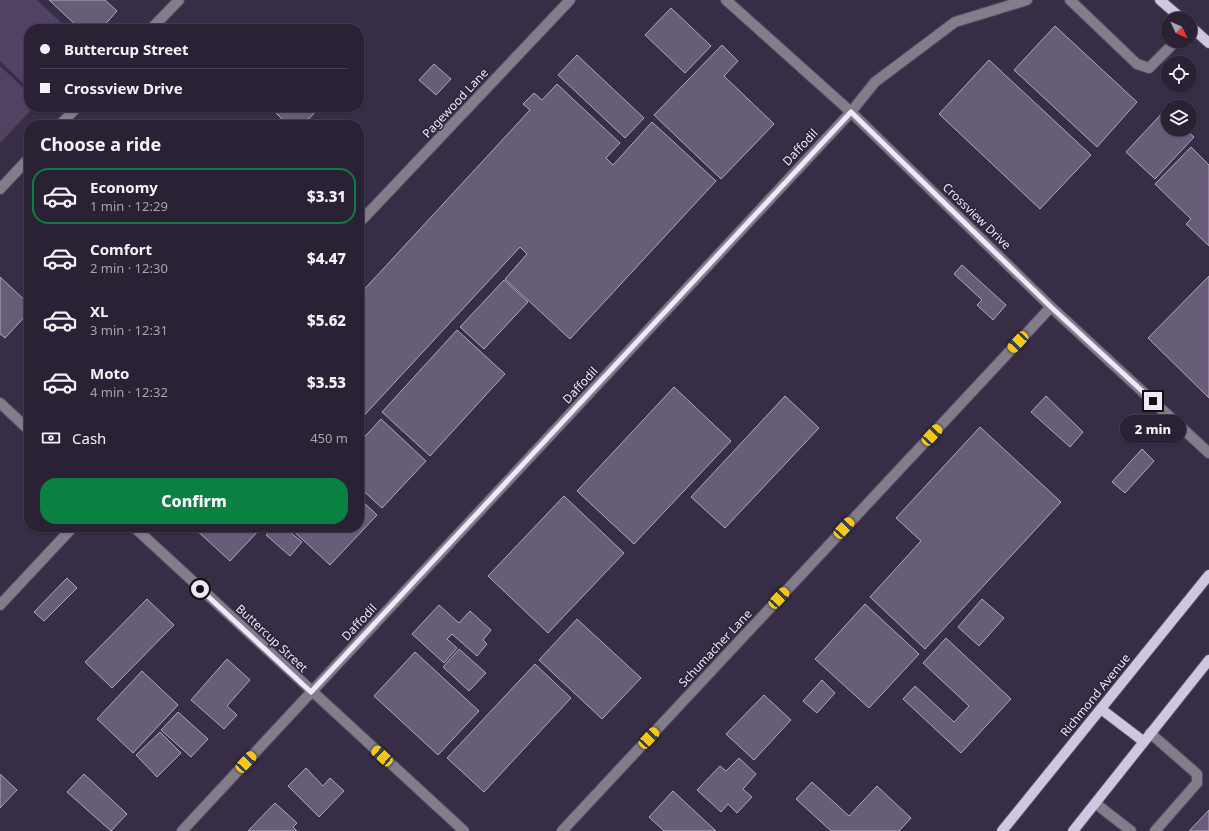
<!DOCTYPE html>
<meta charset="utf-8">
<style>
body{margin:0;font-family:"Noto Sans",sans-serif;background:#322a3c;color:#f1f3f6;height:100vh;display:flex;flex-direction:column;font-size:15px;white-space:nowrap}
*{box-sizing:border-box;margin:0}
p{font-size:13px;color:#a5a4ac}
.icon{flex:none;width:22px;height:22px;fill:none;stroke:currentColor;stroke-width:2;stroke-linecap:round;stroke-linejoin:round}
.map{position:relative;flex:1;overflow:hidden}
.side{position:absolute;left:24px;top:120px;width:340px;height:412px;display:flex;flex-direction:column;background:#2a2234;border-radius:16px;box-shadow:0 1px 3px #0004,0 0 0 1px #463f4f}
.side>*{flex:none}
.banner{position:absolute;left:24px;top:24px;width:340px;height:88px;border-radius:16px;box-shadow:0 1px 3px #0004,0 0 0 1px #463f4f;display:grid;align-content:center;height:88px;padding:0 16px;background:#2a2234}
.needle{width:26px;rotate:134deg}
.tools{position:absolute;left:1161px;top:12px;display:grid;gap:8px}
.tools a{display:grid;place-items:center;width:36px;height:36px;border-radius:50%;background:#2a2234;box-shadow:0 1px 3px #0004,0 0 0 1px #463f4f;font-size:20px}
.end{position:absolute;width:18px;height:18px;margin:-9px;border:5px solid #eee8f8;background:#111;box-shadow:0 0 0 2px #111}
.from{border-radius:50%}
.bubble{position:absolute;height:28px;border-radius:14px;background:#2a2234;box-shadow:0 1px 3px #0004,0 0 0 1px #463f4f;font-size:13px;font-weight:800;line-height:28px;text-align:center}
.car{position:absolute;width:12px;height:24px;margin:-12px -6px;border-radius:5px;box-shadow:0 0 3px 1px #0007;background:linear-gradient(#f5c518 24%,#345 0 40%,#f5c518 0 76%,#345 0 86%,#f5c518 0)}
.banner b{display:flex;align-items:center;gap:14px;height:38px;font-size:15px}
.banner b+b{border-top:1px solid #463f4f}
.banner i{width:10px;height:10px;background:#f1f3f6}
ul{padding:0;list-style:none}
li{display:flex;align-items:center;gap:12px;height:56px;margin:0 8px 6px;padding:0 8px;border:2px solid transparent;border-radius:16px}
li div{flex:1}
li b{display:block;font-size:15px}
li em{font-style:normal;font-weight:800}
li.current{border-color:#0b8043}
li>.icon{width:36px;height:36px;stroke-width:1.5}
h2{padding:0 16px;font-size:18px;line-height:48px}
.pay{display:flex;align-items:center;gap:10px;height:44px;padding:0 16px;font-size:15px}
.pay p{margin-inline-start:auto}
.cta{display:flex;gap:8px;margin-top:auto;padding:8px 16px}
.cta a{flex:1;height:46px;border-radius:16px;background:#0b8043;color:#fff;font-size:16px;font-weight:800;line-height:46px;text-align:center}
.map>svg:first-child{display:block}
</style>
<div class="map">
<svg width="1209" height="831" viewBox="0 0 1209 831">
<rect width="100%" height="100%" fill="#382d46"/>
<path fill="#504361" d="M0,0h37l31,29h-39v60l-29,-28z
M0,66l29,27v14h5l-34,36z"/>
<path fill="#685d79" stroke="#b1a5c4" d="M49,0h56l12,11 -16,18h-21z
M671,8l40,38 -26,27 -40,-38z
M1055,26l82,76 -40,45 -83,-77z
M722,45l16,16 -14,15 50,48 -53,55 -67,-64z
M577,55l67,63 -19,20 -67,-63z
M989,60l102,95 -51,54 -101,-95z
M434,64l17,15 -15,16 -17,-15z
M557,84l63,59 -14,15 7,7 39,-43 64,59 -146,158 -65,-60 22,-25 -7,-7 -161,174v-126l171,-185 -7,-6 11,-11 8,7z
M282,107h34l2,2 -15,16h-15l-12,-12z
M1165,110l3,3v16h17l9,8 -39,42 -29,-27z
M1191,147l18,18v81l-23,-22 5,-5 -36,-35z
M962,265l44,40 -13,15 -16,-15 5,-5 -28,-26z
M1209,276v122l-61,-60z
M0,277l29,27v8l-24,26 -5,-4z
M504,280l24,22 -44,47 -24,-22z
M457,330l48,44 -75,82 -48,-44z
M674,387l57,54 -97,103 -57,-53z
M785,396l34,32 -94,100 -34,-31z
M1046,396l37,36 -13,15 -39,-35z
M381,419l45,42 -44,47 -23,-21v-44z
M980,427l81,75 -136,147 -55,-52 51,-56 -25,-23z
M1142,449l12,12 -29,32 -13,-11z
M564,496l60,57 -76,80 -60,-57z
M359,498l18,17 -47,50 -41,-38h70z
M193,527h69l-32,34z
M273,527h11l18,15 -12,14 -24,-21z
M67,578l10,10 -33,33 -10,-9z
M147,599l27,26 -62,63 -27,-26z
M982,599l22,19 -25,28 -21,-19z
M865,604l54,50 -50,54 -54,-49z
M439,605l20,18 11,-12 21,19 -8,10 4,4 -10,12 -25,-22 -5,5 10,9 -13,15 -32,-29z
M577,619l64,59 -39,41 -63,-59z
M946,638l65,61 -50,54 -58,-54 12,-13 39,36 15,-16 -46,-43z
M459,649l27,24 -17,18 -26,-24z
M415,652l64,59 -41,44 -64,-59z
M227,659l23,21 -23,26 10,9 -13,14 -33,-29z
M535,664l36,34 -87,94 -37,-34z
M142,671l36,34 -45,48 -36,-34z
M822,680l13,13 -18,20 -14,-12z
M764,695l27,25 -37,40 -28,-26z
M178,712l30,27 -17,18 -30,-27z
M160,732l21,21 -24,24 -21,-22z
M739,758l17,16 -13,15 9,8 -15,16 -9,-9 -7,8 -24,-22 23,-24 6,5z
M306,768l17,18 7,-8 14,13 -25,26 -31,-31z
M0,774l17,16 -17,18z
M84,774l43,40 -16,17 -44,-39z
M812,782l37,34 28,-30 34,32 -12,13h-68l-35,-32z
M673,791l43,40h-52l-15,-14z
M275,803l22,20 -4,4 4,4h-49z
M1209,810v21h-20z"/>
<g fill="none" stroke-linecap="round" stroke-linejoin="round">
<defs>
<path id="minor" d="M726,0l125,112 200,195 158,146
M1070,0l67,64 12,4 27,-27
M151,29l28,-29
M60,125l17,-18
M0,189l29,-31
M359,223l211,-223
M0,403l29,27
M134,527l330,304
M0,605l73,-78
M1150,733l47,41v9l-42,48
M1095,803l36,28
M182,831l669,-719 24,-30 80,-60 72,-22
M562,831l489,-524"/>
<path id="major" d="M1160,0l22,19
M1190,26l19,17
M1101,709l42,32
M1002,831l207,-256
M1073,831l136,-171"/>
</defs>
<use href="#minor" stroke="#554b62" stroke-width="12"/>
<use href="#major" stroke="#554b62" stroke-width="12"/>
<use href="#minor" stroke="#827d8a" stroke-width="10"/>
<use href="#major" stroke="#d1c6e1" stroke-width="10"/>
</g>
<g fill="none" stroke-linecap="round" stroke-linejoin="round">
<path stroke="#eee8f8" stroke-width="5" d="M200,589l111,103 540,-580 200,195 102,94"/>
</g>
<g text-anchor="middle" dominant-baseline="central" stroke-width="3" stroke-linejoin="round" paint-order="stroke">
<g font-size="12" fill="#eee8f8" stroke="#2e233b">
<text transform="translate(455 103) rotate(-47)">Pagewood Lane</text>
<text transform="translate(800 147) rotate(-47)">Daffodil</text>
<text transform="translate(977 216) rotate(44)">Crossview Drive</text>
<text transform="translate(580 385) rotate(-47)">Daffodil</text>
<text transform="translate(359 622) rotate(-47)">Daffodil</text>
<text transform="translate(272 638) rotate(43)">Buttercup Street</text>
<text transform="translate(715 648) rotate(-47)">Schumacher Lane</text>
<text transform="translate(1095 695) rotate(-51)">Richmond Avenue</text>
</g>
</g>
</svg>
<div class="tools">
<a><svg class="needle" viewBox="-14 -14 28 28"><path d="M0-13l5 13h-10z" fill="#e53935"/><path d="M0 13l5-13h-10z" fill="#a5a4ac"/></svg></a>
<a><svg class="icon" aria-label="locate" viewBox="0 0 24 24"><circle cx="12" cy="12" r="6"/><path d="M12 2v4M12 18v4M2 12h4M18 12h4"/></svg></a>
<a><svg class="icon" aria-label="layers" viewBox="0 0 24 24"><path d="M12 4l9 5-9 5-9-5zM3 14l9 5 9-5"/></svg></a>
</div>
<i class="end from" style="left:200px;top:589px"></i>
<i class="end" style="left:1153px;top:401px"></i>
<div class="bubble" style="left:1120px;top:415px;width:66px">2 min</div>
<i class="car" style="left:1018px;top:342px;rotate:223deg"></i>
<i class="car" style="left:932px;top:435px;rotate:43deg"></i>
<i class="car" style="left:844px;top:528px;rotate:43deg"></i>
<i class="car" style="left:779px;top:598px;rotate:43deg"></i>
<i class="car" style="left:649px;top:738px;rotate:43deg"></i>
<i class="car" style="left:382px;top:756px;rotate:312deg"></i>
<i class="car" style="left:246px;top:762px;rotate:43deg"></i>
<div class="banner">
<b><i class="from"></i>Buttercup Street</b>
<b><i></i>Crossview Drive</b>
</div>
<section class="side">
<h2>Choose a ride</h2>
<ul>
<li class="current"><svg class="icon" aria-label="car" viewBox="0 0 24 24"><path d="M5 17H2v-5l4-1 3-4h7l3 4 3 1v5h-3M9 17h6M6 11h13"/><circle cx="7" cy="17" r="2"/><circle cx="17" cy="17" r="2"/></svg><div><b>Economy</b><p>1 min · 12:29</p></div><em>$3.31</em></li>
<li><svg class="icon" aria-label="car" viewBox="0 0 24 24"><path d="M5 17H2v-5l4-1 3-4h7l3 4 3 1v5h-3M9 17h6M6 11h13"/><circle cx="7" cy="17" r="2"/><circle cx="17" cy="17" r="2"/></svg><div><b>Comfort</b><p>2 min · 12:30</p></div><em>$4.47</em></li>
<li><svg class="icon" aria-label="car" viewBox="0 0 24 24"><path d="M5 17H2v-5l4-1 3-4h7l3 4 3 1v5h-3M9 17h6M6 11h13"/><circle cx="7" cy="17" r="2"/><circle cx="17" cy="17" r="2"/></svg><div><b>XL</b><p>3 min · 12:31</p></div><em>$5.62</em></li>
<li><svg class="icon" aria-label="car" viewBox="0 0 24 24"><path d="M5 17H2v-5l4-1 3-4h7l3 4 3 1v5h-3M9 17h6M6 11h13"/><circle cx="7" cy="17" r="2"/><circle cx="17" cy="17" r="2"/></svg><div><b>Moto</b><p>4 min · 12:32</p></div><em>$3.53</em></li>
</ul>
<div class="pay"><svg class="icon" aria-label="cash" viewBox="0 0 24 24"><path d="M3 7h18v10H3z"/><circle cx="12" cy="12" r="2"/></svg>Cash<p>450 m</p></div>
<div class="cta"><a>Confirm</a></div>
</section>
</div>
